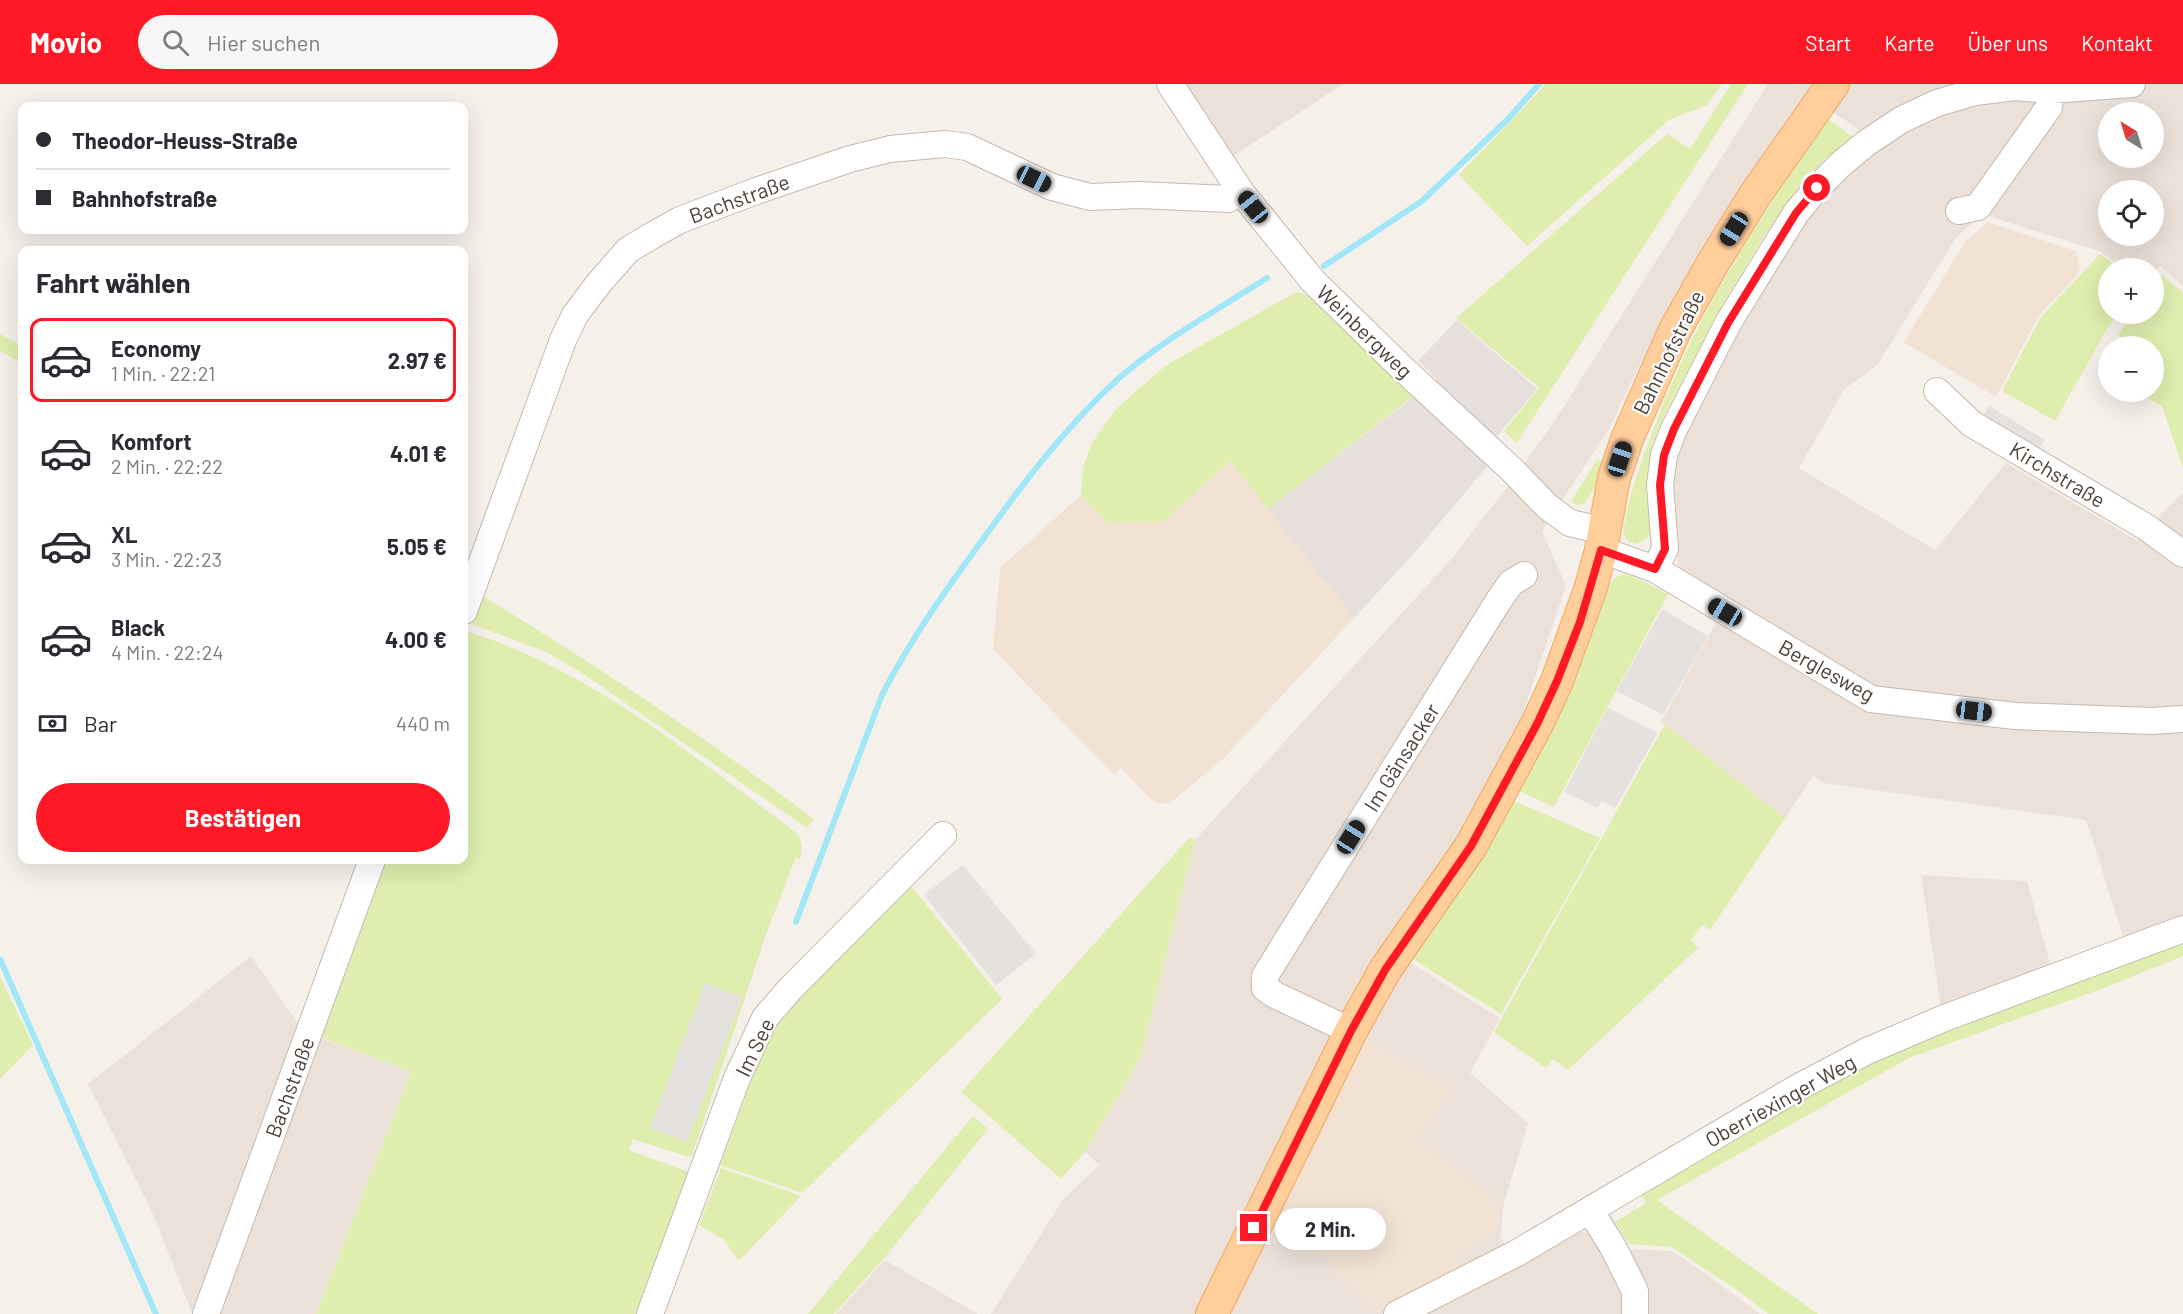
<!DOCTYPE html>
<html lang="de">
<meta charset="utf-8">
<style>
body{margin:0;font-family:Barlow,sans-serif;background:#f7f7f7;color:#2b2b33;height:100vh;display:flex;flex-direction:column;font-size:22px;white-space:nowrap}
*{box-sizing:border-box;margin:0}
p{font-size:20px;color:#7c7c81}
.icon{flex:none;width:33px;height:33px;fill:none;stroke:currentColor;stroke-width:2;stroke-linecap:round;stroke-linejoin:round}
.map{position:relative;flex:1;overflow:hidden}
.side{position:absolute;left:18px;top:162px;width:450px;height:618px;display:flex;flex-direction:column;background:#fff;border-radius:12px;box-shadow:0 6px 24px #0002}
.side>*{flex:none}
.banner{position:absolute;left:18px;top:18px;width:450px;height:132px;border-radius:12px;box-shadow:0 6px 24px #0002;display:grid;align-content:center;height:132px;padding:0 18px;background:#fff}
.needle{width:39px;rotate:322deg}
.fabs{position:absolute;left:2098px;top:18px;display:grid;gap:12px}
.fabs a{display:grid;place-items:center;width:66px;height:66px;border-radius:50%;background:#fff;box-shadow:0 6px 24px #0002;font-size:30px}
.end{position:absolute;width:27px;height:27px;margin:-14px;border:8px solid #ff1926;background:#fff;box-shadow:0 0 0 3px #fff}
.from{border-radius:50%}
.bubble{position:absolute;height:42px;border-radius:21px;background:#fff;box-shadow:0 6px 24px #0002;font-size:20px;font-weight:700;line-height:42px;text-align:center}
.car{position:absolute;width:18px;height:36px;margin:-18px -9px;border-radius:8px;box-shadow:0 0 4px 2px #0007;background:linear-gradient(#222 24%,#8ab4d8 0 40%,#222 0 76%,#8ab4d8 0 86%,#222 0)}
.banner b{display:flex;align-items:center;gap:21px;height:57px;font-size:22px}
.banner b+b{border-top:2px solid #e1e1e2}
.banner i{width:15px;height:15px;background:#2b2b33}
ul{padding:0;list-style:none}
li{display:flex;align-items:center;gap:18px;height:84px;margin:0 12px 9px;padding:0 6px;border:3px solid transparent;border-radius:12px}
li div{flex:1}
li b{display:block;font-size:22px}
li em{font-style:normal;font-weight:700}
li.active{border-color:#ff1926}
li>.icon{width:54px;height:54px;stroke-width:1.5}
h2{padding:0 18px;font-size:27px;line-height:72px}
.pay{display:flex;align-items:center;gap:15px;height:66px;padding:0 18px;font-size:22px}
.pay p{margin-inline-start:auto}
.cta{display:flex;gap:12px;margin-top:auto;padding:12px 18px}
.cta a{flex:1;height:69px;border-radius:36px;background:#ff1926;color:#fff;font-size:24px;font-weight:700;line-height:69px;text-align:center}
header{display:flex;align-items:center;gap:36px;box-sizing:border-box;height:84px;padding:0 30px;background:#ff1926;color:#fff}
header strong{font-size:28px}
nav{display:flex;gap:33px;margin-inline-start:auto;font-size:21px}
.search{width:420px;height:54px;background:#f7f7f7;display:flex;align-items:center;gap:15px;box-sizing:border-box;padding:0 21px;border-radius:33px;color:#7c7c81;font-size:22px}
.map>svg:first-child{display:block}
</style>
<header>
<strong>Movio</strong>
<div class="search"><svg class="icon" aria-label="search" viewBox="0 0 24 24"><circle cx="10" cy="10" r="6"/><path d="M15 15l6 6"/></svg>Hier suchen</div>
<nav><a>Start</a><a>Karte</a><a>Über uns</a><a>Kontakt</a></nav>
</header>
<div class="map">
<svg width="2183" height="1230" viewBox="0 0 2183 1230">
<rect width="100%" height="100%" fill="#f6f0ea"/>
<path fill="#ebe1d8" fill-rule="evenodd" d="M1175,0h168l-111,73z
M1768,0h415v202l-23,-20 -6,7v-5h-30l-25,-17 -117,-37 -27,25 -77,125 -17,14 -16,10 -46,80 136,82 71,-87 132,78 24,-28 21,-20v423l-59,23 -38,-119 -262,-37 -11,-7 -28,42 -124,-96 55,-99 8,3 13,-22 -59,-35 -4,-101 11,-40 81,-149 97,-147 -56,-37 -36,49 -67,108 -67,118 -28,59 -67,102 24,55 -51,150 -44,81 -88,129 117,72 -30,55 58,50 -24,80 -4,33 16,29 61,-34 9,2 7,4 8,11 71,3 38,26 50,37h-769l71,-113 37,-36 -14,-13 56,-95 54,-217 259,-284 57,-74 45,-63zM2109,28h45v46h-45zM2109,106h45v46h-45zM1454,1002l-37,54 80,91 -43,24 -116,19 -32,-40 -32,-17z
M1921,791l106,6 24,86 -110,41z
M251,872l52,75 108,41 -95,242h-113l-7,-3 -4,2 -39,-99 -65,-130z
M885,1176l93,54h-142z"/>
<path fill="#e6dfdb" d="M1457,236l80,69 -57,67 9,8 -73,87 -62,67 -86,-109 169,-130 -19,-18z"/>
<path fill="#f1e2d3" d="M1988,138l88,29 4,20 -42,46 -42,80 -92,-55 61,-100z
M1230,376l124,158 -129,139 -56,47 -15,-2 -33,-34 -7,7 -121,-126 7,-81 81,-73 27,28 55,-1z
M1363,956l91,46 -36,54 83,64 -4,27 -43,24 6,13 -82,45 -40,-39 -32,-40 -32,-17z"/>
<path fill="#dfeeaf" d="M1546,0h176l-15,21 -38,15 -142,126 -68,-71z
M1731,0h17l-231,359 -13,-12 35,-43 -83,-70 211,-184 23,15z
M1828,35l25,18 -28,22 -27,29 -32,45 -40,66 -61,115 -13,32 -3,24 2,65 -14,9 -8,-2 -6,-8c4,-34 17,-68 29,-101 41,-114 107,-215 176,-314z
M2100,170l21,14h-12v46h9l-10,13 -53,94 -53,-30 39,-74z
M2162,191l21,18v175l-21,-62 -22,-12 1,-2h13v-46h-24l-12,-12 15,-20h21v-29z
M1296,208l11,3 108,100 -147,114 -38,-48 -67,61 -55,1 -27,-28 2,-28 9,-24 24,-34 49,-43z
M0,250l22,12v17l-22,-12z
M1597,375l7,3 -9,25 -11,17 -8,1 -5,-3z
M1624,490l13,4 31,16 -114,213 -35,-16 87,-203 9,-10z
M476,508c116,70 229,145 338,227l-7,9 -225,-155 -36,-21 -74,-28 -3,-5z
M469,548c124,39 226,126 329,202 4,9 5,17 2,26l-4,-3 -29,75 -75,224h-7l-52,-17 -4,11 62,23 -53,141h-322l95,-242 -90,-35 9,-25 -6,-6 54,-146h86v-226z
M1665,640l120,94 -75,112 -7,-5 -12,14 7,9 -130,122 -15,-11 -7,9 -52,-36z
M1514,717l86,37 -99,176 -90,-56z
M1190,753l5,3 -54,217 -56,95 -24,27 -100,-87z
M911,802l91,113 -200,194 -82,-28 40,-108 19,-36 21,-25z
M2183,855v17l-82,33 -192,69 -252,142 161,114h-50l-28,-22 -68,-45 -43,-3 -14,-22 31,-19 -6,-10 161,-94 71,-38 74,-32z
M0,892l33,69 -33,34z
M973,1032l15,13 -102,127 -52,58h-26z
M721,1084l80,28 -62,65 -15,-21 -25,-15z"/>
<path fill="#e5e1df" d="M1989,322l56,34 -8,13 -56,-34z
M1662,525l46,27 -45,79 -46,-24z
M1608,624l50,25 -43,75 -13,-7 -4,7 -34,-16z
M963,781l73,89 -40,31 -72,-90z
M705,899l37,14 -55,145 -37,-14z"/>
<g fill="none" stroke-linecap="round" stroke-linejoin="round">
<path stroke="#a2e7f8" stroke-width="6" d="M1324,182l98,-65 86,-82 31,-35
M796,838l86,-227c27,-53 61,-101 96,-149 43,-60 87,-119 141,-168 45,-39 98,-68 148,-100
M0,875l156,355"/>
<defs>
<path id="minor" d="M1170,0l71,108 72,89 88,86 110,102 37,38 22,16 34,8
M1959,127l19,-4 71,-100 2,-17
M1937,307l35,33 174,103 37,27
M1601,466l54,19 216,130 144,17 137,5 31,-2
M1655,485l10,-20 -5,-64 4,-30 10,-26 54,-106 68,-110 21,-25 24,-24 24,-20 36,-24 36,-17 38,-11 40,-5 36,3 81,-6
M464,527l99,-271 12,-25 24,-32 29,-33 25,-15 27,-15 76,-29 94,-32 40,-10 55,-5 22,3 85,40 38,10 49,-2 89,4 13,-7
M1351,947l-76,-36 -10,-7v-12l234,-376 12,-17 13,-8
M1590,1126l23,37 22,44v23
M206,1230l166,-454
M650,1230l87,-236 28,-60 25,-29 153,-154
M1397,1230l120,-61 278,-164 72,-38 75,-32 241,-90"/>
<path id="major" d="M1212,1230l139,-283 34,-61 86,-124 66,-122 20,-43 34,-94 10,-37 13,-72 13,-39 48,-109 38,-67 42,-68 78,-111"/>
</defs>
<use href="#minor" stroke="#c6b9ae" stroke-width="28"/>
<use href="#major" stroke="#f0a65e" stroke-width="34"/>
<use href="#minor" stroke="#fff" stroke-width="26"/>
<use href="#major" stroke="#ffce9b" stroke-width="32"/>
</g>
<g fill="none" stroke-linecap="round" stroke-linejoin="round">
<path stroke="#ff1926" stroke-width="8" d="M1254,1144l97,-197 34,-61 86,-124 66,-122 20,-43 23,-59 21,-72 54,19 10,-20 -5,-64 4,-30 10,-26 54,-106 68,-110 21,-25"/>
</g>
<g text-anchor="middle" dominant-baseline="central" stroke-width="4.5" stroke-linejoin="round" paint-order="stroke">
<g font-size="21" fill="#4c3f37" stroke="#fff">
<text transform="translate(739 114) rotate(-20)">Bachstraße</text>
<text transform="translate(1365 247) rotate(44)">Weinbergweg</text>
<text transform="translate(1668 268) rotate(-64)">Bahnhofstraße</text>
<text transform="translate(2058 390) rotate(31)">Kirchstraße</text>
<text transform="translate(1827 586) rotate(29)">Berglesweg</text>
<text transform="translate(1401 673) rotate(-58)">Im Gänsacker</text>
<text transform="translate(754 963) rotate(-64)">Im See</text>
<text transform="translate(289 1003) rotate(-70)">Bachstraße</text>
<text transform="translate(1780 1016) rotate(-29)">Oberriexinger Weg</text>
</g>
</g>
</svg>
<div class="fabs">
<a><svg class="needle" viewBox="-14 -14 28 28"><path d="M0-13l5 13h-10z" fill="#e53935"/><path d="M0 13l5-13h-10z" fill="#7c7c81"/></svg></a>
<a><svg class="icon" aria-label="locate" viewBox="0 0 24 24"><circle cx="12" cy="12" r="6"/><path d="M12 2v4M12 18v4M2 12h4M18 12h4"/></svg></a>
<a>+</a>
<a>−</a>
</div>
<i class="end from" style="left:1817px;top:104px"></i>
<i class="end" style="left:1254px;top:1144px"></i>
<div class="bubble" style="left:1275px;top:1124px;width:111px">2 Min.</div>
<i class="car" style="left:1034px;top:95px;rotate:116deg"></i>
<i class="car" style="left:1253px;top:123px;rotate:321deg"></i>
<i class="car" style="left:1734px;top:145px;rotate:212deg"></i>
<i class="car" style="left:1620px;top:375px;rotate:18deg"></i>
<i class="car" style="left:1725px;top:528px;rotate:300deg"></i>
<i class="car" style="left:1974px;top:627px;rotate:97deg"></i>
<i class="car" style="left:1351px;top:753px;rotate:32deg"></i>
<div class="banner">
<b><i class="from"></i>Theodor-Heuss-Straße</b>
<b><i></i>Bahnhofstraße</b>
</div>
<section class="side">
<h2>Fahrt wählen</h2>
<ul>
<li class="active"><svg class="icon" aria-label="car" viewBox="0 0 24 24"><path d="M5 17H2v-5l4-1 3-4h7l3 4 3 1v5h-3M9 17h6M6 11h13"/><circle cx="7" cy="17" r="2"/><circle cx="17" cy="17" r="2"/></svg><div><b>Economy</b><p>1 Min. · 22:21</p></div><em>2.97 €</em></li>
<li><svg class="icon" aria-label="car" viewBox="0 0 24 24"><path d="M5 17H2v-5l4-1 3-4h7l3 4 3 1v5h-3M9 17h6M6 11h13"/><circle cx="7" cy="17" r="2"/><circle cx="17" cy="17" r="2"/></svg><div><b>Komfort</b><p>2 Min. · 22:22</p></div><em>4.01 €</em></li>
<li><svg class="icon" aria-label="car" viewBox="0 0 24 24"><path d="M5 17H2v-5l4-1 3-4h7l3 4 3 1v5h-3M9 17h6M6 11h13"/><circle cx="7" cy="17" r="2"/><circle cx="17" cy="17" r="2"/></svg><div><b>XL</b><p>3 Min. · 22:23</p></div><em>5.05 €</em></li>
<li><svg class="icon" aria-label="car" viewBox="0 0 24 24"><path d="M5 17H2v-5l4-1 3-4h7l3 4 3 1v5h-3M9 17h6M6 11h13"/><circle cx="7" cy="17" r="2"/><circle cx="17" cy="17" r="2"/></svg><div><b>Black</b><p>4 Min. · 22:24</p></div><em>4.00 €</em></li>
</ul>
<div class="pay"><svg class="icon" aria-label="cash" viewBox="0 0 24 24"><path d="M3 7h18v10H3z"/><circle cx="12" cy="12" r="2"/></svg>Bar<p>440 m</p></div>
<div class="cta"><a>Bestätigen</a></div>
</section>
</div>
